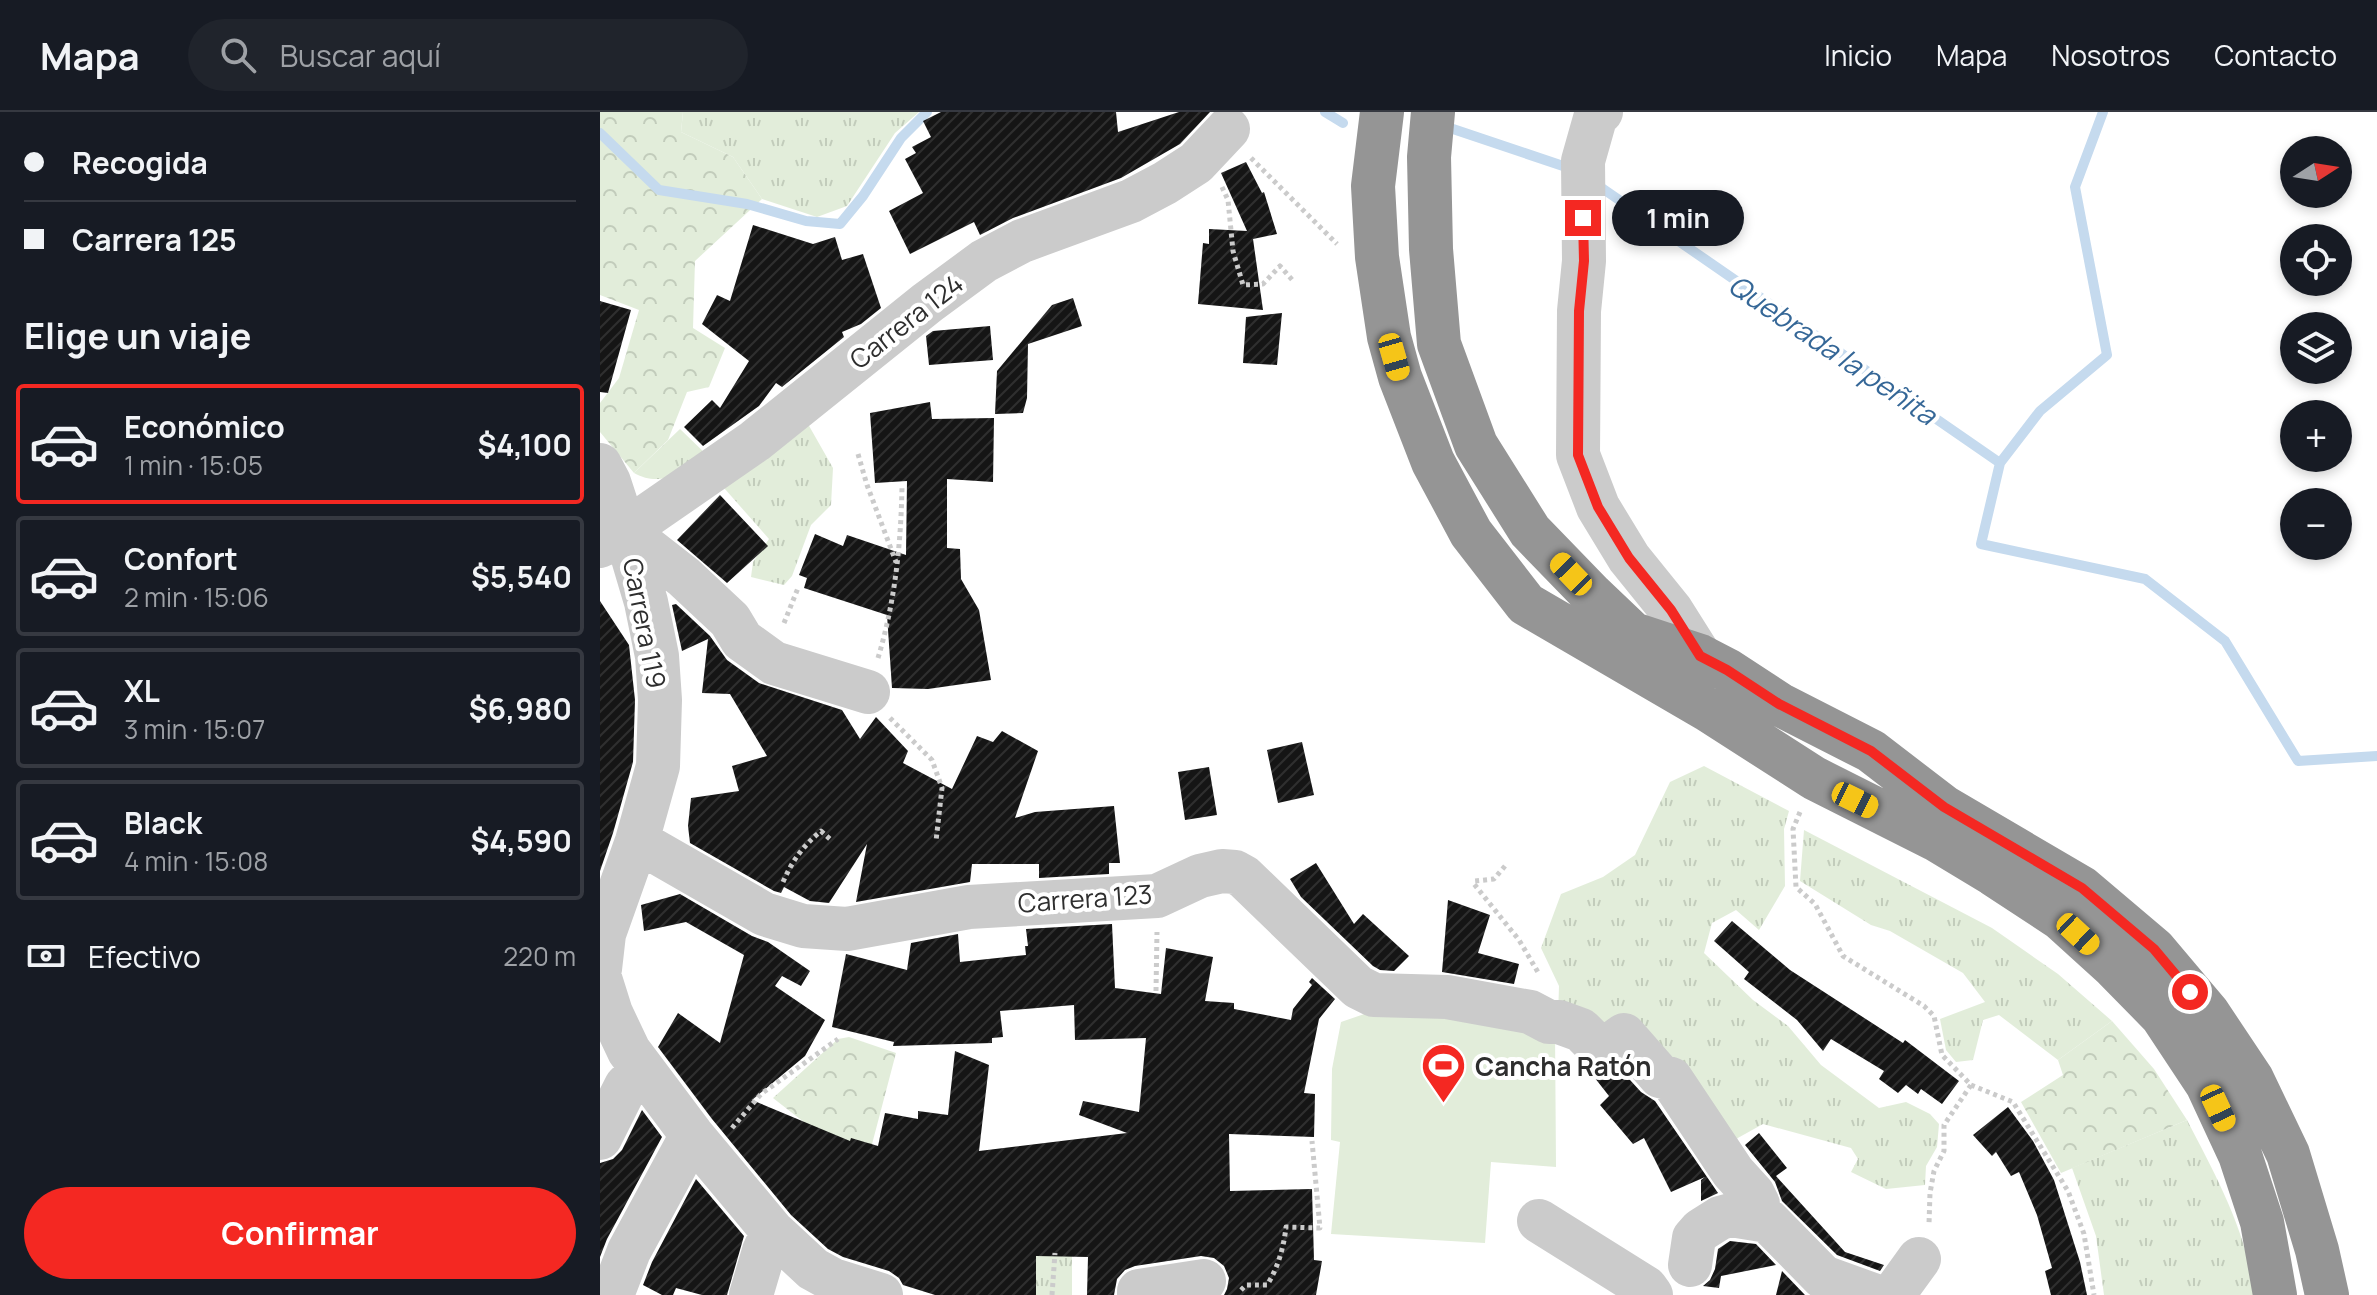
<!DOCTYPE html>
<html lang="es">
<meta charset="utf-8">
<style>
body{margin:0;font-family:Manrope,sans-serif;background:#20242c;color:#f1f3f6;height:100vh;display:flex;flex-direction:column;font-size:30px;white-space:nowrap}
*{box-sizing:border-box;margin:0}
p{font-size:26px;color:#9ea1a6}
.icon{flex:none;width:44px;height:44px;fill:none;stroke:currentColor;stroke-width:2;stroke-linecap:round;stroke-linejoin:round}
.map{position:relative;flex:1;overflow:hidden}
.side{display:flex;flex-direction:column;background:#171b24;width:600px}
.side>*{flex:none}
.banner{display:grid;align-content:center;height:176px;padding:0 24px;background:#171b24}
.needle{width:52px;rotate:78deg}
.tools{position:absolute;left:1680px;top:24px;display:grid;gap:16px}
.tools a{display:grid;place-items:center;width:72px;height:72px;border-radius:50%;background:#171b24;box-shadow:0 4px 12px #0003;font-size:40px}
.end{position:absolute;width:36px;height:36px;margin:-18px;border:10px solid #f42822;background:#fff;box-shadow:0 0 0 4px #fff}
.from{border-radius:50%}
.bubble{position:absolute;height:56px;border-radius:28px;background:#171b24;box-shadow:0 4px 12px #0003;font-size:26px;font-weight:700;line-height:56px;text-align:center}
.car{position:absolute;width:24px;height:48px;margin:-24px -12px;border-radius:10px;box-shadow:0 0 6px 2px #0007;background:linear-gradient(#f5c518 24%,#345 0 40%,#f5c518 0 76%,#345 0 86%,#f5c518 0)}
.banner b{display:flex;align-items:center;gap:28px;height:76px;font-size:30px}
.banner b+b{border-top:2px solid #363941}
.banner i{width:20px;height:20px;background:#f1f3f6}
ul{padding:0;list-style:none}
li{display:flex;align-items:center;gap:24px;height:120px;margin:0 16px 12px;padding:0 8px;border:4px solid #363941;border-radius:8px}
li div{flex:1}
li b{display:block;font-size:30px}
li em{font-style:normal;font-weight:700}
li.active{border-color:#f42822}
li>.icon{width:72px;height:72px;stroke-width:1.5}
h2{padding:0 24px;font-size:36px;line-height:96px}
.pay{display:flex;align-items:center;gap:20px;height:88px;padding:0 24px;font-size:30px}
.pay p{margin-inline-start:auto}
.action{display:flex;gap:16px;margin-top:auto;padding:16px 24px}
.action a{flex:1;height:92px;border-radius:48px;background:#f42822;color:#fff;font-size:32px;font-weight:700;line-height:92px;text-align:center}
header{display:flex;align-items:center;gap:48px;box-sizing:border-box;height:112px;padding:0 40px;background:#171b24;border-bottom:2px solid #363941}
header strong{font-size:38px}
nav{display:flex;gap:44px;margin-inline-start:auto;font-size:28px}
.search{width:560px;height:72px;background:#20242c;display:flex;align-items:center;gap:20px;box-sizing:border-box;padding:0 28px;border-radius:44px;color:#9ea1a6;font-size:30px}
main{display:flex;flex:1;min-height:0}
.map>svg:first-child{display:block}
</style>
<header>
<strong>Mapa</strong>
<div class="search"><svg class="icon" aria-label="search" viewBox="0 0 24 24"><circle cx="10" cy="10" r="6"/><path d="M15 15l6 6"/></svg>Buscar aquí</div>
<nav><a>Inicio</a><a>Mapa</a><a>Nosotros</a><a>Contacto</a></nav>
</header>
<main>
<section class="side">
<div class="banner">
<b><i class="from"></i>Recogida</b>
<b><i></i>Carrera 125</b>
</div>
<h2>Elige un viaje</h2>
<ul>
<li class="active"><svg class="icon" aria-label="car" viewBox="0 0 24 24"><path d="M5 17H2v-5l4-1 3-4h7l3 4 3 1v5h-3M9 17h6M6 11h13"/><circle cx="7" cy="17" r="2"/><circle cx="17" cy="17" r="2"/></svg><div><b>Económico</b><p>1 min · 15:05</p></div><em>$4,100</em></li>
<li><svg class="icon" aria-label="car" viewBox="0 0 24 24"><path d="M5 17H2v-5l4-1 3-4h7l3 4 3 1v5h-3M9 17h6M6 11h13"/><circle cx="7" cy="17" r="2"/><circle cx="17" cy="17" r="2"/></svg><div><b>Confort</b><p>2 min · 15:06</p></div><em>$5,540</em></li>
<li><svg class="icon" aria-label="car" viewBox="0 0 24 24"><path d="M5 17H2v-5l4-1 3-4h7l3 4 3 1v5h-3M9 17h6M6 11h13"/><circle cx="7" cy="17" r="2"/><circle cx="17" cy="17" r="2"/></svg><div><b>XL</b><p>3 min · 15:07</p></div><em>$6,980</em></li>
<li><svg class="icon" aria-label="car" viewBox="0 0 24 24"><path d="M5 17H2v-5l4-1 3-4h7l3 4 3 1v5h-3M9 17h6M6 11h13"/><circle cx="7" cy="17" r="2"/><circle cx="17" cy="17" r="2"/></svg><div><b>Black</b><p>4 min · 15:08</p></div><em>$4,590</em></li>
</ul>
<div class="pay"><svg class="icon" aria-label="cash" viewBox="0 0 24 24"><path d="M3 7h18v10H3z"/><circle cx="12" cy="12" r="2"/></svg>Efectivo<p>220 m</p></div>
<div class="action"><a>Confirmar</a></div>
</section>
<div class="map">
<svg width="1777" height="1183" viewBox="0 0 1777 1183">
<defs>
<pattern id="grass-tufts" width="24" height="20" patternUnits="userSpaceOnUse" patternTransform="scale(2)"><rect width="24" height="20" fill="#e2edda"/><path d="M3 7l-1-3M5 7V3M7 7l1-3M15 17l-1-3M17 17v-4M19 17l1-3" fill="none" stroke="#c2ccbb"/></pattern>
<pattern id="forest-crowns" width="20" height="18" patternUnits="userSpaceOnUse" patternTransform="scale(2)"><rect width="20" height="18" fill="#e2edda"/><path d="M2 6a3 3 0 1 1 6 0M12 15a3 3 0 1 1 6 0" fill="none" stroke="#c2ccbb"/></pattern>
<pattern id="building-hatch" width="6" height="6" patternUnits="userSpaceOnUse" patternTransform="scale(2)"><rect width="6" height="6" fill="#151515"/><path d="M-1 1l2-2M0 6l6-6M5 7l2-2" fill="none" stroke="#2f2f2f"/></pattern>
</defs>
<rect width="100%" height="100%" fill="#fff"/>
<path fill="url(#grass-tufts)" d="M83,0h236l-24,21 -48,73 -30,11 -55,-18 -29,-42 -52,-25z
M204,305l29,51 -2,37 -20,20 -19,51 -8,9 -33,-8 2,-15 16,-23 -52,-59z
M80,317l28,27c-26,14 -45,33 -74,17z
M1104,654l85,45 -5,18 1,57 -26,44 -23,-20 -24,13 -8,30 49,47 35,26 33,39 58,43 27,-6 24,12 9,10 -2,23 -11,19 -1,19 -39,4 -35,-17 7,-13 -7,-11 -88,-24 -36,20 -169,-127 1,-31 -18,-38 20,-54 42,-17 32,-22 35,-73z
M1204,718l188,98 66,46 54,47 -54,39 -59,-45 -16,5 -10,40 -17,2 -10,-12 -6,-31 45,-17 -22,-29 -73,-42 -19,-6 -71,-44z
M1587,1008c28,54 61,113 67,175h-150l-8,-59 -24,-68z
M436,1140l36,1v42h-36z"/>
<path fill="url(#forest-crowns)" d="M0,0h83l-2,20 52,25 29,42 -67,62 -2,67 32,20 -16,39 -22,5 -19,48 -34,33 -34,-41v-29l19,-25 20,-68 -39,-15z
M1512,909l42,48 33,51 -126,53 -40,-71 42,-27 -5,-15z
M249,925l47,16 -25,95 -53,-15 -45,-35 65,-59z"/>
<path fill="#e2edda" d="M776,898l179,20 1,137 -65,-5 -6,81 -154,-9 9,-92 -9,-2 1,-71 9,-47z"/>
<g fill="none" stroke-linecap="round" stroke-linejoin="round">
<path stroke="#c5daee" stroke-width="10" d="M725,0l18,11
M1503,0l-28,75 32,168 -67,56 -40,52 -19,81 164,35 80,62 73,120 79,-5
M853,17l119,40
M0,21l59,57 88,14 59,17 34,3 23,-28 38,-58 26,-26
M996,72l404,279"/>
</g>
<path fill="url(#building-hatch)" d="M341,0h175l2,20 61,-20h31l-30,32 -59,34 -108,40 -33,17 -6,-13 -64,32 -21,-43 34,-18 -18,-34 11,-6 -4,-6 19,-10 -8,-16z
M646,50l16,31 2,-1 13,42 -24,5 10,71 -65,-6 5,-61 6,1v-15l38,2 -26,-58z
M153,113l60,19 22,-7 7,23 21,-6 18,54 -20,16 -19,8 2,5 -62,50 -6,-4 -17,23 -56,40 -19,-19 28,-27 8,8 29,-47 -47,-37 15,-29 13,6z
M473,186l9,28 -54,18 -1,54 -4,15 -28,1 2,-43 55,-66z
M0,189l31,9 -23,83 -8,-1z
M682,201l-5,52 -34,-2 3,-46z
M390,214l3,34 -64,5 -3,-29 7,-5z
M330,290l2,17 62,-1 -1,64 -46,-3v69l13,1 1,30 18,31 12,70 -63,9 -36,-1 -5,-73 -83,-27 3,-10 -8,-3 16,-41 28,12 4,-11 59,20 1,-74 -32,2 -5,-70z
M120,383l48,51 -41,37 -50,-43z
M0,489l29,44 6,55 -2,62 -20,71 -13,38z
M76,492l34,32 17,24 32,23 83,27 18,29 16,-22 32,34 -5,12 49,26 25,-53 16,6 9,-11 36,20 -23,67 20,-6 79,-6 6,57h-11v11l-70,4v-14h-67l-2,18 -114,20 11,-58 -38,59 -19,-2 -26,-14 -3,6 -7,-2 -84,-48 -2,-17 3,-28 48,-7 -7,-25 35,-10 -37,-62 -28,-1 6,-54 -26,12 -10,-46z
M702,630l12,53 -36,8 -11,-53z
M609,655l8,48 -32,5 -7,-48z
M716,751l38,61 9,-10 46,42 -15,15 -14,-1 -7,-4 -72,-69 -11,-18z
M80,782l72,42 16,6 42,29 -9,15 -19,-10 -7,10 50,34 -20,36 -53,44 98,41 1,-3 27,8 7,-33 33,6v-8l30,4 7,-64 34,14 -10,86 148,-18 -48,-18 4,-14 56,11 7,-74 -71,2 -1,-35 -74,6 3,26 -11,1v5l-99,3 1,-4 -62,-15 14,-73 61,16 4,-27 47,-9 2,28 66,-7 -1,-9h3l-2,-17 86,-5 3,64 46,6 5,-46 47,9 -8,44 29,2v6l57,11 2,-11 19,-24 -3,-3 3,-4 23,21 -16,20 -15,74 11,1 -1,43 -85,-3 1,57 82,-2 2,71 8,1 -6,34h-92l3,-6 2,-11 -5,-12 -10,-8 -13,-2 -66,10 -10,4 -8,9 -3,16h-27l1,-38 -52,-1v39h-101l-32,-10 -4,-7 -10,-7 -46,-14 -15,-8 -37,-34 -79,-96 -54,-72 20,-34 42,30 24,-88 -58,-33 -42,9 -3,-26z
M848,788l42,15 -12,38 41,11 -5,20 -72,-12z
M1132,809l58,49 113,73 2,-3 54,41 -17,23 -21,-15 -3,5 -12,-9 -8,8 -19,-14 5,-8 -53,-32 -8,12 -26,-31 -53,-41 5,-7 -35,-31z
M987,956l21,5 12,-4 21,23 14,9 63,92 -17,8v-21l4,-3 -34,15 -27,-54 -11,6 -33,-39 9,-9z
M1408,995l25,34 21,39 26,82 7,33h-36l-6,-24 7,-3 -15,-53 -18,-43 -8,4 -15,-24 -4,4 -19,-21z
M42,998l20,27 -55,102 -7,18v-94l13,-4 9,-9z
M1159,1021l28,35 -11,8 69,76 39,13 -4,6 -43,-16 -55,-54 -7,-19 -30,-37z
M96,1067l48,57 -17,59h-25l-26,-7 -3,7h-11l-19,-10 9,-23z
M1130,1129l26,3 20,21 -55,11 -2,12 -16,-2 7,-6 5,-11 3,-20z
M1182,1159l23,24h1h-30z"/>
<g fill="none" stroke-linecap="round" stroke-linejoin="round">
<path stroke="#cbcbcb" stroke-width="5" stroke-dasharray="4 4" stroke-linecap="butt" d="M651,46l86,86
M622,75l6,13 5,51 10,34 20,-1 17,-18 14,16
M258,342l9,31 29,77
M184,511l14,-35
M278,546c17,-56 23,-114 24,-172
M290,606l42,42 10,28 -6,53
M1200,700l-7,17 3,58 19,17 28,52 81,50 10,10 8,39 29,30 -27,40v26l-10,20 -4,22 -1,31
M905,754l-11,13 -19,2 -1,3 45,56 20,34
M183,770c9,-21 20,-36 38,-51l10,9
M556,879l1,-59
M1371,973l42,17 55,89 16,43 10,61
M132,1016l29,-34 77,-55
M641,1178l5,-5h21c11,-17 17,-39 19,-58l34,1 -8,-87
M452,1183l3,-42"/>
<path stroke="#cbcbcb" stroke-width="44" d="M1001,0l-5,3 -13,46 1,100 -5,50 -1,144 20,52 31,51 42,52 29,46 -15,20
M0,353l9,17 16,49 21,71 11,54 3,44 -2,66 -21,75 -33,93 -4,35
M25,419l59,46 46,43 12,20 32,23 94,29
M0,434l25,-15 130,-90 172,-138 57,-42 38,-20 109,-40 34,-18 31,-20 32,-34
M37,729l127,73 39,12 44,3 122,-22 188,-11 43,-20 22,-5 13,1 9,5 114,110 16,8 73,2 83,15 19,10h10l22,8 12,12 13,6 18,-13 36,41 11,3 62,93 20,22 5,10 -3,15
M0,866l11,35 18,38 63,84 81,97 40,37 20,11 48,15
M0,1026l26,-52 16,-16
M939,1109l107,67 5,7
M1090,1153l4,-27 7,-8 19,-12 11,-3 37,6 55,56 50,18
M12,1183l17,-44 63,-116
M151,1183l13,-44 9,-19
M539,1183v-4l65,-10
M1293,1183l26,-36"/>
<path stroke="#959595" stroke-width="44" d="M782,0l-9,74 4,71 12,80 11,40 33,85 38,71 55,71 182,106 106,68 121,61 58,35 67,44 54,49 48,49 45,68 33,71 22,67 13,73
M833,0l-4,45 2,92 8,95 37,101 54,86 62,64 41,39 67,22 27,14 52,34 92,47 73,56 138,81 72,61 54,64 44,66 36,75 29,96 10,45"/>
</g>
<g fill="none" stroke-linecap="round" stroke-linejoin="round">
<path stroke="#f42822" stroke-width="10" d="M983,106l1,43 -5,50 -1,144 20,52 31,51 42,52 29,46 27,14 52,34 92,47 73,56 138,81 72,61 36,43"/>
</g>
<defs>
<symbol id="stadium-pin" viewBox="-11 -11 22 30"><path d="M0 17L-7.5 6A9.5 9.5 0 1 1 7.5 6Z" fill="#f42822" stroke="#fff"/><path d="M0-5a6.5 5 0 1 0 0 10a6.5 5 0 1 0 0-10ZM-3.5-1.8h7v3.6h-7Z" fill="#fff"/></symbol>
</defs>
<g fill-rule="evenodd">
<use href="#stadium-pin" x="818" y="928" width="51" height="69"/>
</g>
<g text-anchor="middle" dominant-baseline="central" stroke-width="8" stroke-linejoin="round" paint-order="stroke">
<g font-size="26" fill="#2e2e2e" stroke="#fff">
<text transform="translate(306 209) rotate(-38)">Carrera 124</text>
<text transform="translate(45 511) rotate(79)">Carrera 119</text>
<text transform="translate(485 786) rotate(-4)">Carrera 123</text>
</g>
<g font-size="26" font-weight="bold" fill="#2e2e2e" stroke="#fff" text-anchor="start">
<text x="875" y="954">Cancha Ratón</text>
</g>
<g font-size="28" font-style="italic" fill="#356797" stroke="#fff">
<text transform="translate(1233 237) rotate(34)">Quebrada la peñita</text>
</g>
</g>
</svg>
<div class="tools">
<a><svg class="needle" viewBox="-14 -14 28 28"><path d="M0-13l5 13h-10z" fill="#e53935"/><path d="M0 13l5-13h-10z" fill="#9ea1a6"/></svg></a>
<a><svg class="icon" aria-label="locate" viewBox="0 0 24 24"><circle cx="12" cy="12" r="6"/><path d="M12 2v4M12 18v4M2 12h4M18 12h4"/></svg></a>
<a><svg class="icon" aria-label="layers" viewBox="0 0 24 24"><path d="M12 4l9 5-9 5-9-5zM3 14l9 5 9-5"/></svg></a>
<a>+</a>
<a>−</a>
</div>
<i class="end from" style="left:1590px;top:880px"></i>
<i class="end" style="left:983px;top:106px"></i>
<div class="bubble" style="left:1012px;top:78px;width:132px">1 min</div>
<i class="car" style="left:794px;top:245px;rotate:164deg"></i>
<i class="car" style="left:971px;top:462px;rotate:316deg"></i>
<i class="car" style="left:1255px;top:688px;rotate:116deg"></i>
<i class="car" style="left:1478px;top:822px;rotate:133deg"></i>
<i class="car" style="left:1618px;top:996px;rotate:155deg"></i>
</div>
</main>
